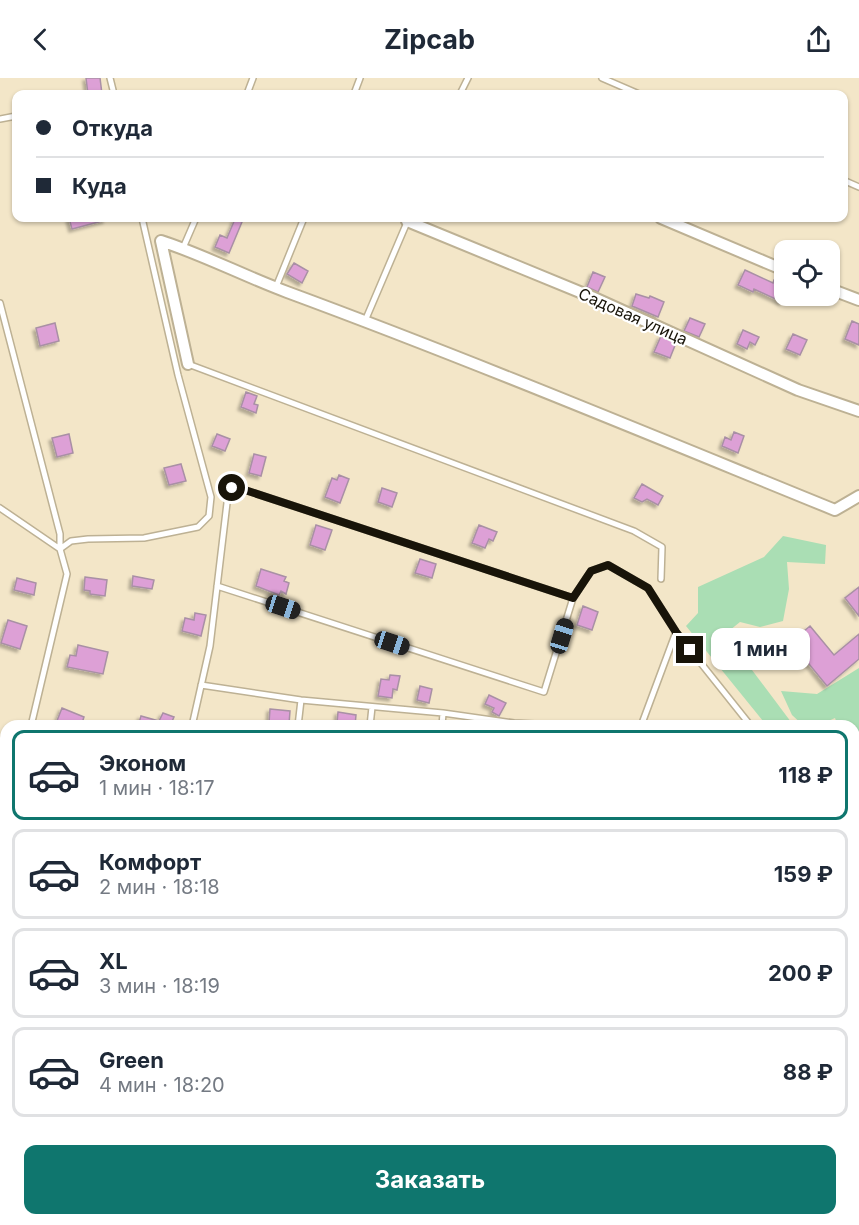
<!DOCTYPE html>
<html lang="ru">
<meta charset="utf-8">
<style>
body{margin:0;font-family:Inter,sans-serif;background:#f2f2f3;color:#1f2937;height:100vh;display:flex;flex-direction:column;font-size:22px;white-space:nowrap}
*{box-sizing:border-box;margin:0}
p{font-size:20px;color:#747a83}
.icon{flex:none;width:33px;height:33px;fill:none;stroke:currentColor;stroke-width:2;stroke-linecap:round;stroke-linejoin:round}
.map{position:relative;flex:1;overflow:hidden}
.drawer{position:absolute;left:0px;top:642px;width:860px;height:506px;display:flex;flex-direction:column;background:#fff;border-radius:18px 18px 0 0;box-shadow:0 2px 4px #0004}
.drawer>*{flex:none}
.guide{position:absolute;left:12px;top:12px;width:836px;height:132px;border-radius:12px;box-shadow:0 2px 4px #0004;display:grid;align-content:center;height:132px;padding:0 24px;background:#fff}
.controls{position:absolute;left:774px;top:162px;display:grid;gap:12px}
.controls a{display:grid;place-items:center;width:66px;height:66px;border-radius:12px;background:#fff;box-shadow:0 2px 4px #0004;font-size:30px}
.end{position:absolute;width:27px;height:27px;margin:-14px;border:8px solid #181409;background:#fff;box-shadow:0 0 0 3px #fff}
.from{border-radius:50%}
.bubble{position:absolute;height:42px;border-radius:12px;background:#fff;box-shadow:0 2px 4px #0004;font-size:20px;font-weight:700;line-height:42px;text-align:center}
.car{position:absolute;width:18px;height:36px;margin:-18px -9px;border-radius:8px;box-shadow:0 0 4px 2px #0007;background:linear-gradient(#222 24%,#8ab4d8 0 40%,#222 0 76%,#8ab4d8 0 86%,#222 0)}
.guide b{display:flex;align-items:center;gap:21px;height:57px;font-size:22px}
.guide b+b{border-top:2px solid #e0e1e3}
.guide i{width:15px;height:15px;background:#1f2937}
ul{padding:10px 0 0;list-style:none}
li{display:flex;align-items:center;gap:18px;height:90px;margin:0 12px 9px;padding:0 12px;border:3px solid #e0e1e3;border-radius:12px}
li div{flex:1}
li b{display:block;font-size:22px}
li em{font-style:normal;font-weight:700}
li.selected{border-color:#0f766e}
li>.icon{width:54px;height:54px;stroke-width:1.5}
.primary-button{display:flex;gap:12px;margin-top:auto;padding:12px 24px}
.primary-button a{flex:1;height:69px;border-radius:12px;background:#0f766e;color:#fff;font-size:24px;font-weight:700;line-height:69px;text-align:center}
header{display:flex;justify-content:space-between;align-items:center;height:78px;padding:0 24px;background:#fff;font-size:27px;font-weight:700}
.map>svg:first-child{display:block}
</style>
<header><svg class="icon" aria-label="back" viewBox="0 0 24 24"><path d="M15 5l-7 7 7 7"/></svg>Zipcab<svg class="icon" aria-label="share" viewBox="0 0 24 24"><path d="M12 15V3M7 8l5-5 5 5M5 13v7h14v-7"/></svg></header>
<div class="map">
<svg width="859" height="1147" viewBox="0 0 859 1147">
<defs>
<filter id="shadow"><feDropShadow dx="-3" dy="3" stdDeviation="1.5" flood-color="#0004"/></filter>
</defs>
<rect width="100%" height="100%" fill="#f3e6c8"/>
<path fill="#aadeb4" d="M783,458l43,9 -1,19 -38,-2 2,27 -6,32 -23,6 -20,-5 -15,12 69,92h-27l-81,-100 12,-13v-26l66,-30z
M859,590v173l-5,-7v-45l2,-11 -2,-8v-44h-16l-3,-8 -18,8h-13l-12,-11 -11,-24 36,3z
M854,1014l5,1v132h-177v-5h172z
M139,1142h126l1,5h-111z"/>
<g fill="none" stroke-linecap="round" stroke-linejoin="round">
<path stroke="#5a99cd" stroke-width="3" d="M854,1063l5,-25
M0,1086l6,-2
M854,1128l5,16
M254,1142l2,5"/>
<path stroke="#5a99cd" stroke-width="18" d="M854,1031l5,-1
M715,1142l-1,2 1,3"/>
</g>
<path fill="#dda0d6" stroke="#a990a5" stroke-width="1.5" filter="url(#shadow)" d="M86,0h14l2,16h-14z
M69,140h36l1,2 -34,9z
M235,141l7,3 -13,31 -14,-6 5,-12 7,3z
M294,185l14,8 -6,12 -15,-9z
M745,192l28,13 1,-3 10,5v10l-2,7 -28,-13 -1,3 -15,-7z
M593,194l12,5 -7,15 -11,-5z
M636,216l13,4 1,-2 14,6 -6,15 -26,-11z
M690,240l15,6 -6,13 -15,-6z
M852,243l7,3v21l-14,-6z
M55,245l4,18 -19,5 -4,-18z
M743,252l16,7 -4,8 -5,-3 -3,7 -10,-5z
M793,256l14,6 -7,15 -14,-6z
M661,258l15,7 -6,15 -16,-6z
M246,314l11,4 -3,8 4,1 -2,8 -15,-6z
M734,354l10,4 -6,17 -16,-7 3,-9 6,3z
M69,356l4,19 -16,4 -5,-19z
M217,356l13,5 -5,12 -13,-5z
M254,376l12,3 -5,19 -12,-3z
M181,386l5,17 -17,4 -5,-17z
M339,397l10,4 -9,24 -15,-6 7,-19 5,2z
M642,406l21,12 -5,9 -11,-6 -5,3 -8,-4z
M382,410l15,5 -5,14 -14,-5z
M316,447l16,5 -7,20 -15,-5z
M479,447l18,7 -4,9 -4,-2 -4,9 -13,-5z
M420,481l16,5 -4,14 -17,-5z
M261,491l25,8 -2,4 5,2 -3,11 -5,-3 -2,4 -23,-9z
M133,498l21,4 -2,9 -20,-3z
M85,499l22,3 -2,16 -15,-2v-3l-6,-1z
M17,500l19,5 -2,12 -20,-5z
M859,509v29l-14,-18z
M583,528l15,6 -6,18 -15,-5z
M195,535l11,2 -5,21 -19,-5 3,-13 9,2z
M8,542l19,6 -7,23 -19,-6z
M810,548l24,29 25,-21v25l-32,27 -36,-44z
M78,567l30,7 -5,22 -36,-7 3,-12 6,1z
M390,597l10,1 -3,14 -4,-1 -1,9 -14,-2 3,-17 8,1z
M420,608l12,3 -3,14 -12,-3z
M489,617l17,8 -7,13 -7,-4 2,-4 -9,-4z
M62,630l22,9 -3,9h-26z
M270,631l20,2 -1,13 -20,-1z
M338,634l18,3 -1,11 -18,-3z
M163,635l11,4 -4,9h-32l3,-10 18,5z"/>
<g fill="none" stroke-linecap="round" stroke-linejoin="round">
<defs>
<path id="service" d="M110,0l4,16
M602,0l37,16
M247,16l6,-16
M354,16l6,-16
M460,16l8,-16
M0,41l16,-3
M843,102l16,7
M183,170l13,-30
M276,209l28,-69
M0,225l60,231v15l7,25 -36,152
M365,243l43,-101
M188,286l446,167 28,16 -1,32
M0,430l60,41 11,-8 17,-2 56,-1 54,-11 11,-11 2,-19 -33,-122 -36,-157
M217,508l327,106 29,-94 18,-27 17,-6 40,23 28,44 75,94
M201,607l100,15 142,13 71,10 41,2v1
M192,648l18,-80 17,-143 5,-15 10,1 331,109
M298,648l3,-26
M370,648l2,-19
M442,648l1,-13
M641,648l35,-94
M0,665l6,2
M0,776l6,-25
M854,776l5,7
M546,1147l3,-5"/>
<path id="minor" d="M661,140l123,52
M407,143l185,76 206,93 61,21
M830,211l29,11
M188,286l-27,-123c43,14 83,35 126,51 184,68 366,144 548,218l24,-14
M854,979l5,-10
M26,1147v-5"/>
<path id="primary" d="M0,872l6,1
M854,983l5,1"/>
</defs>
<use href="#service" stroke="#bdb194" stroke-width="8"/>
<use href="#minor" stroke="#bdb194" stroke-width="14"/>
<use href="#primary" stroke="#fff" stroke-width="20"/>
<use href="#service" stroke="#fff" stroke-width="5"/>
<use href="#minor" stroke="#fff" stroke-width="10"/>
<use href="#primary" stroke="#71c0d9" stroke-width="16"/>
</g>
<g fill="none" stroke-linecap="round" stroke-linejoin="round">
<path stroke="#181409" stroke-width="8" d="M232,410l10,1 331,109 18,-27 17,-6 40,23 28,44 14,18"/>
</g>
<g text-anchor="middle" dominant-baseline="central" stroke-width="4.5" stroke-linejoin="round" paint-order="stroke">
<g font-size="16" fill="#181409" stroke="#fff">
<text transform="translate(633 238) rotate(24)">Садовая улица</text>
</g>
</g>
</svg>
<div class="controls">
<a><svg class="icon" aria-label="locate" viewBox="0 0 24 24"><circle cx="12" cy="12" r="6"/><path d="M12 2v4M12 18v4M2 12h4M18 12h4"/></svg></a>
</div>
<i class="end from" style="left:232px;top:410px"></i>
<i class="end" style="left:690px;top:572px"></i>
<div class="bubble" style="left:711px;top:550px;width:99px">1 мин</div>
<i class="car" style="left:283px;top:529px;rotate:108deg"></i>
<i class="car" style="left:562px;top:558px;rotate:17deg"></i>
<i class="car" style="left:392px;top:565px;rotate:108deg"></i>
<div class="guide">
<b><i class="from"></i>Откуда</b>
<b><i></i>Куда</b>
</div>
<section class="drawer">
<ul>
<li class="selected"><svg class="icon" aria-label="car" viewBox="0 0 24 24"><path d="M5 17H2v-5l4-1 3-4h7l3 4 3 1v5h-3M9 17h6M6 11h13"/><circle cx="7" cy="17" r="2"/><circle cx="17" cy="17" r="2"/></svg><div><b>Эконом</b><p>1 мин · 18:17</p></div><em>118 ₽</em></li>
<li><svg class="icon" aria-label="car" viewBox="0 0 24 24"><path d="M5 17H2v-5l4-1 3-4h7l3 4 3 1v5h-3M9 17h6M6 11h13"/><circle cx="7" cy="17" r="2"/><circle cx="17" cy="17" r="2"/></svg><div><b>Комфорт</b><p>2 мин · 18:18</p></div><em>159 ₽</em></li>
<li><svg class="icon" aria-label="car" viewBox="0 0 24 24"><path d="M5 17H2v-5l4-1 3-4h7l3 4 3 1v5h-3M9 17h6M6 11h13"/><circle cx="7" cy="17" r="2"/><circle cx="17" cy="17" r="2"/></svg><div><b>XL</b><p>3 мин · 18:19</p></div><em>200 ₽</em></li>
<li><svg class="icon" aria-label="car" viewBox="0 0 24 24"><path d="M5 17H2v-5l4-1 3-4h7l3 4 3 1v5h-3M9 17h6M6 11h13"/><circle cx="7" cy="17" r="2"/><circle cx="17" cy="17" r="2"/></svg><div><b>Green</b><p>4 мин · 18:20</p></div><em>88 ₽</em></li>
</ul>
<div class="primary-button"><a>Заказать</a></div>
</section>
</div>
